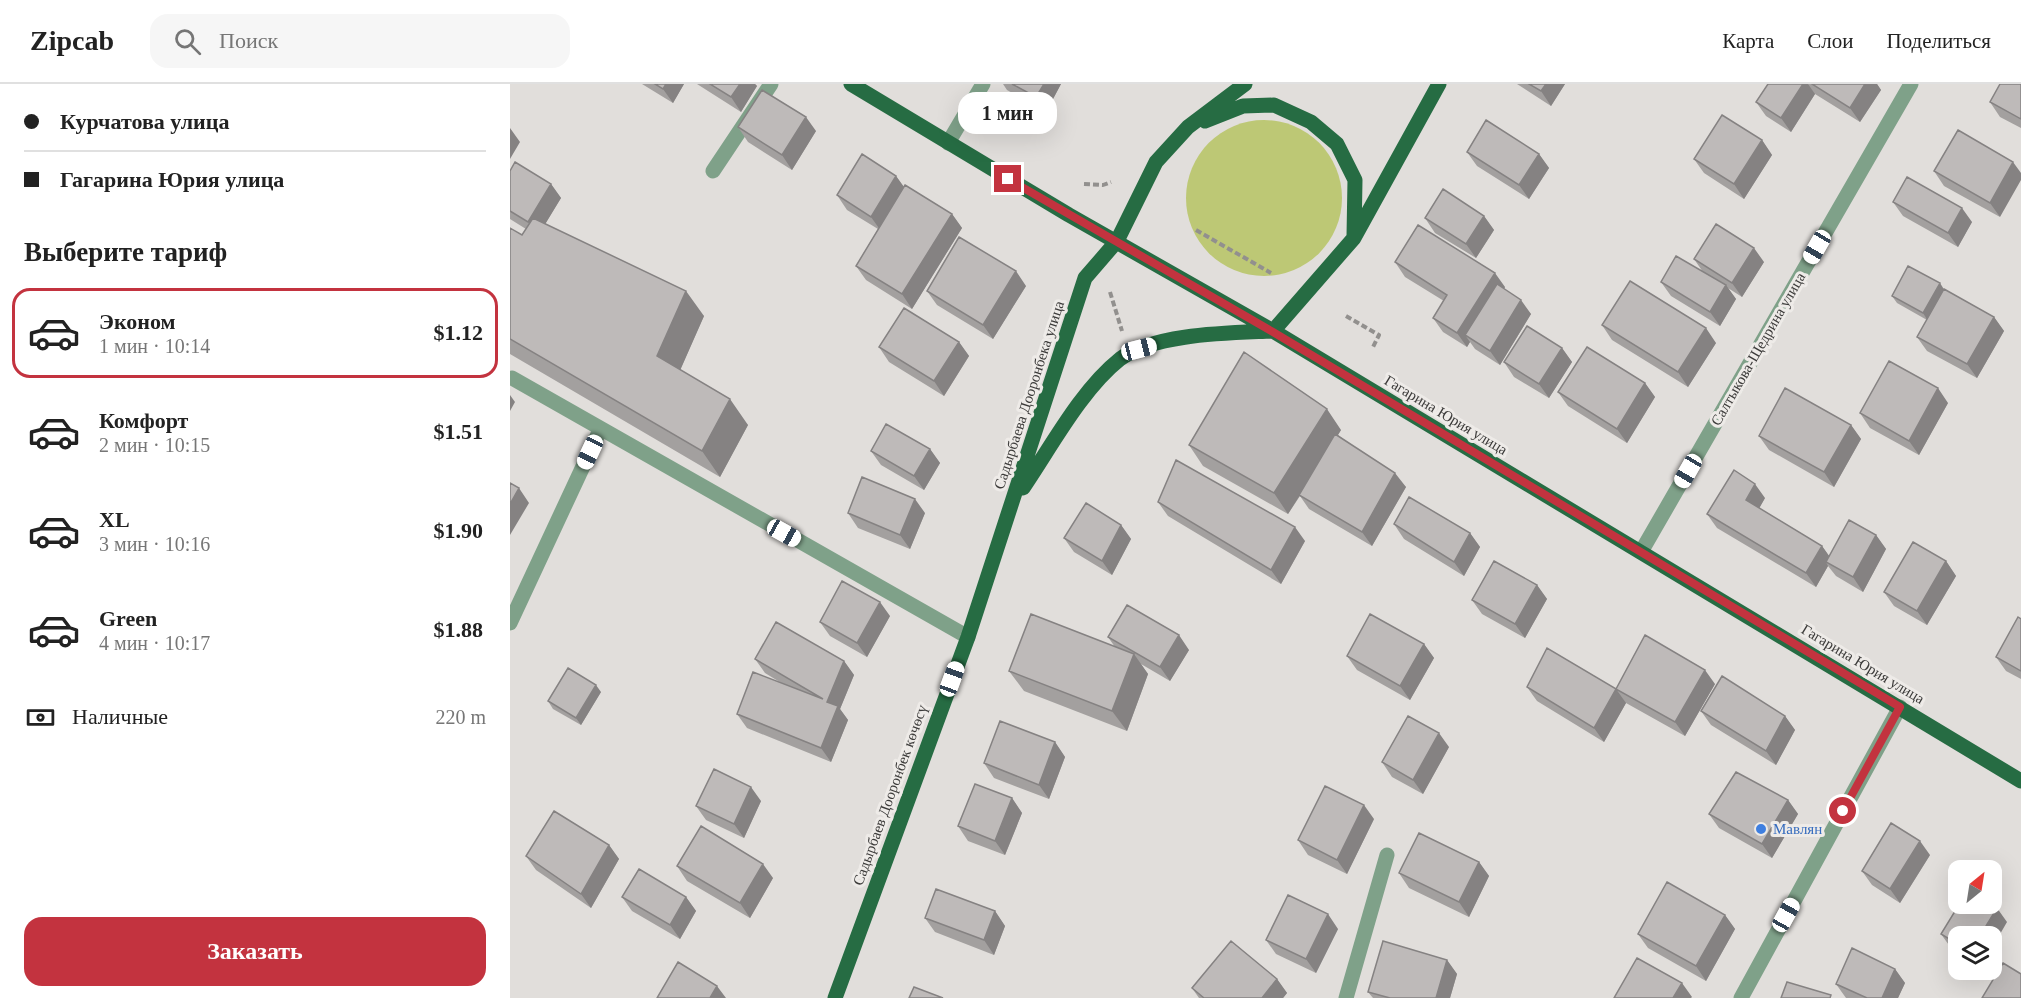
<!DOCTYPE html>
<html lang="ru">
<meta charset="utf-8">
<style>
body{margin:0;font-family:"Times New Roman",serif;background:#f6f6f6;color:#222;height:100vh;display:flex;flex-direction:column;font-size:22px;white-space:nowrap}
*{box-sizing:border-box;margin:0}
p{font-size:20px;color:#767676}
.icon{flex:none;width:33px;height:33px;fill:none;stroke:currentColor;stroke-width:2;stroke-linecap:round;stroke-linejoin:round}
.map{position:relative;flex:1;overflow:hidden}
.drawer{display:flex;flex-direction:column;background:#fff;width:510px}
.drawer>*{flex:none}
.top-card{display:grid;align-content:center;height:132px;padding:0 24px;background:#fff}
.needle{width:39px;rotate:30deg}
.controls{position:absolute;left:1438px;top:776px;display:grid;gap:12px}
.controls a{display:grid;place-items:center;width:54px;height:54px;border-radius:12px;background:#fff;box-shadow:0 6px 24px #0002;font-size:30px}
.end{position:absolute;width:27px;height:27px;margin:-14px;border:8px solid #c3333f;background:#fff;box-shadow:0 0 0 3px #fff}
.from{border-radius:50%}
.bubble{position:absolute;height:42px;border-radius:18px;background:#fff;box-shadow:0 6px 24px #0002;font-size:20px;font-weight:700;line-height:42px;text-align:center}
.car{position:absolute;width:18px;height:36px;margin:-18px -9px;border-radius:8px;box-shadow:0 0 4px 2px #0007;background:linear-gradient(#fff 24%,#345 0 40%,#fff 0 76%,#345 0 86%,#fff 0)}
.top-card b{display:flex;align-items:center;gap:21px;height:57px;font-size:22px}
.top-card b+b{border-top:2px solid #e0e0e0}
.top-card i{width:15px;height:15px;background:#222}
ul{padding:0;list-style:none}
li{display:flex;align-items:center;gap:18px;height:90px;margin:0 12px 9px;padding:0 12px;border:3px solid transparent;border-radius:18px}
li div{flex:1}
li b{display:block;font-size:22px}
li em{font-style:normal;font-weight:700}
li.active{border-color:#c3333f}
li>.icon{width:54px;height:54px;stroke-width:1.5}
h2{padding:0 24px;font-size:27px;line-height:72px}
.pay{display:flex;align-items:center;gap:15px;height:66px;padding:0 24px;font-size:22px}
.pay p{margin-inline-start:auto}
.cta{display:flex;gap:12px;margin-top:auto;padding:12px 24px}
.cta a{flex:1;height:69px;border-radius:18px;background:#c3333f;color:#fff;font-size:24px;font-weight:700;line-height:69px;text-align:center}
header{display:flex;align-items:center;gap:36px;box-sizing:border-box;height:84px;padding:0 30px;background:#fff;border-bottom:2px solid #e0e0e0}
header strong{font-size:28px}
nav{display:flex;gap:33px;margin-inline-start:auto;font-size:21px}
.search{width:420px;height:54px;background:#f6f6f6;display:flex;align-items:center;gap:15px;box-sizing:border-box;padding:0 21px;border-radius:18px;color:#767676;font-size:22px}
main{display:flex;flex:1;min-height:0}
.map>svg:first-child{display:block}
</style>
<header>
<strong>Zipcab</strong>
<div class="search"><svg class="icon" aria-label="search" viewBox="0 0 24 24"><circle cx="10" cy="10" r="6"/><path d="M15 15l6 6"/></svg>Поиск</div>
<nav><a>Карта</a><a>Слои</a><a>Поделиться</a></nav>
</header>
<main>
<section class="drawer">
<div class="top-card">
<b><i class="from"></i>Курчатова улица</b>
<b><i></i>Гагарина Юрия улица</b>
</div>
<h2>Выберите тариф</h2>
<ul>
<li class="active"><svg class="icon" aria-label="car" viewBox="0 0 24 24"><path d="M5 17H2v-5l4-1 3-4h7l3 4 3 1v5h-3M9 17h6M6 11h13"/><circle cx="7" cy="17" r="2"/><circle cx="17" cy="17" r="2"/></svg><div><b>Эконом</b><p>1 мин · 10:14</p></div><em>$1.12</em></li>
<li><svg class="icon" aria-label="car" viewBox="0 0 24 24"><path d="M5 17H2v-5l4-1 3-4h7l3 4 3 1v5h-3M9 17h6M6 11h13"/><circle cx="7" cy="17" r="2"/><circle cx="17" cy="17" r="2"/></svg><div><b>Комфорт</b><p>2 мин · 10:15</p></div><em>$1.51</em></li>
<li><svg class="icon" aria-label="car" viewBox="0 0 24 24"><path d="M5 17H2v-5l4-1 3-4h7l3 4 3 1v5h-3M9 17h6M6 11h13"/><circle cx="7" cy="17" r="2"/><circle cx="17" cy="17" r="2"/></svg><div><b>XL</b><p>3 мин · 10:16</p></div><em>$1.90</em></li>
<li><svg class="icon" aria-label="car" viewBox="0 0 24 24"><path d="M5 17H2v-5l4-1 3-4h7l3 4 3 1v5h-3M9 17h6M6 11h13"/><circle cx="7" cy="17" r="2"/><circle cx="17" cy="17" r="2"/></svg><div><b>Green</b><p>4 мин · 10:17</p></div><em>$1.88</em></li>
</ul>
<div class="pay"><svg class="icon" aria-label="cash" viewBox="0 0 24 24"><path d="M3 7h18v10H3z"/><circle cx="12" cy="12" r="2"/></svg>Наличные<p>220 m</p></div>
<div class="cta"><a>Заказать</a></div>
</section>
<div class="map">
<svg width="1511" height="914" viewBox="0 0 1511 914">
<rect width="100%" height="100%" fill="#e1dedb"/>
<path fill="#bdc875" d="M676 114a78 78 0 1 1 156 0a78 78 0 1 1-156 0Z"/>
<g fill="none" stroke-linecap="round" stroke-linejoin="round">
<path stroke="#92908e" stroke-width="4" stroke-dasharray="6 3" stroke-linecap="butt" d="M574,100l19,1 8,-3
M686,146l75,43
M600,208l12,39
M836,232l33,19 -7,14"/>
<path stroke="#7fa189" stroke-width="15" d="M438,59l35,-59
M203,87l58,-87
M2,294l456,259
M1131,468l270,-468
M0,539l90,-193
M836,914l41,-143
M1231,914l159,-291"/>
<path stroke="#266c43" stroke-width="15" d="M341,0l218,131 204,116 748,450
M695,37l38,-15 31,-1 37,17 26,22 18,36 -1,56
M513,404c28,-41 58,-98 97,-129 35,-26 111,-26 153,-28l81,-93 85,-154
M325,914l133,-361 117,-359 32,-37 39,-79 32,-35 57,-43"/>
</g>
<path fill="#a3a09f" d="M132,0h42l-11,19z
M187,0h58l2,2 -16,26z
M493,0h58l-15,28 -39,-22z
M1007,0h48l-14,22z
M1258,0h109l4,6 -21,32 -45,-28 -24,38 -25,-16 -10,-14z
M1511,0v44l-21,-11 -10,-15z
M228,43l78,4 -24,39 -44,-28z
M1448,46l42,87 -56,-31 -10,-15z
M1252,56l10,15 -28,44 -40,-26 -10,-14z
M957,68l72,2 10,14 -20,31 -52,-33z
M0,87l41,13 10,14 -16,26 159,92 -24,54 68,55 -28,52 -210,-123v-126l12,7 4,-6 -16,-10z
M386,92l8,11 48,27 10,14 -50,81 -46,-29 -10,-14 22,-37 -31,-19 -10,-15z
M1383,118l79,20 -14,25 -55,-31z
M974,132l10,14 -18,28 -41,-25 -10,-15z
M1184,175l70,3 -22,35 -14,-9 8,11 -16,27 -49,-30 -10,-14 42,-10z
M885,178l110,25 -1,2 27,25 -31,51 -25,-16 -5,-7 -3,5 -24,-15 -10,-14 11,-17 -39,-24z
M516,202l-33,53 -56,-34 -10,-14z
M1434,205l50,28 10,14 -27,47 -50,-27 -10,-14 10,-17 -30,-17 -5,-7z
M1092,241l114,18 -28,44 -76,-47z
M449,258l10,14 -25,40 -55,-34 -10,-15z
M1052,264l10,14 -23,36 -35,-21 -10,-15z
M1135,299l10,14 -28,46 -59,-37 -10,-14z
M1438,319l-29,52 -49,-27 -10,-15z
M1341,341l10,14 -27,48 -65,-37 -10,-14z
M831,346l-3,5 68,52 -34,59 -63,-37 -9,-13 -12,18 -85,-48 -14,-21z
M420,365l10,14 -16,27 -43,-25 -10,-14z
M1255,414l-6,10 63,38 7,10 47,-21 10,14 -23,43 -27,-16 -8,-10 -12,21 -99,-59 -10,-14z
M648,418l147,39 -24,43 -113,-68z
M338,429h77l-15,36 -52,-21z
M884,440l76,9 10,14 -16,29 -60,-37z
M611,441l10,14 -19,36 -38,-23 -10,-14z
M1436,477l10,15 -29,49 -33,-19 -10,-14z
M1027,501l10,14 -22,39 -43,-24 -10,-14z
M380,532l-23,41 -37,-21 -10,-14z
M1511,535v60l-15,-8 -10,-14z
M598,553l81,13 -19,31 -29,-17 7,10 -21,57 -103,-40 -15,-20 106,-24z
M914,560l10,14 -24,42 -53,-30 -10,-14z
M245,575l89,2 10,14 -14,34 8,11 -17,42 -84,-34 -10,-14 46,-30 -18,-11z
M1205,600l-30,52 -59,-33 -22,39 -67,-41 -10,-14 89,2z
M91,608l-20,33 -28,-16 -5,-8z
M1191,627l84,5 10,14 -19,35 -65,-40z
M545,658l10,15 -16,42 -55,-21 -10,-15z
M939,663l-26,47 -31,-17 -10,-15z
M502,714l10,15 -17,42 -37,-14 -10,-15z
M1278,716l10,14 -26,44 -53,-30 -10,-14z
M251,717l-17,37 -38,-18 -10,-14z
M864,735l-27,55 -39,-19 -10,-15z
M99,761l10,14 -28,49 -55,-38 -10,-14z
M1420,771l-30,48 -28,-18 -10,-14z
M969,778l10,14 -20,41 -60,-29 -10,-15z
M167,782l96,12 -23,40 -63,-37z
M112,813h64l10,14 -16,28 -48,-28z
M485,827l10,15 -11,29 -59,-23 -10,-14z
M1215,831l10,14 -29,52 -58,-33 -10,-14z
M1497,838l-48,14v17l-8,-5 -10,-14z
M828,845l-22,44 -40,-19 -10,-14z
M937,876l10,14 -7,24h-77l-5,-6z
M1385,885l10,14 -7,15h-52l-10,-14z
M767,895l10,14 -4,5h-84l-7,-10z"/>
<path fill="#858282" d="M156,0h18l-11,19 -10,-14z
M230,0h15l2,2 -16,26 -10,-15z
M534,0h17l-15,28 -10,-15z
M1036,0h19l-14,22 -10,-15z
M1293,0h5l7,10 -24,38 -10,-14z
M1355,0h12l4,6 -21,32 -10,-14z
M296,33l10,14 -24,39 -10,-15z
M0,44l10,14 -10,17z
M1252,56l10,15 -28,44 -10,-15z
M1029,70l10,14 -20,31 -10,-14z
M1503,78l8,11v7l-21,37 -10,-14z
M386,92l10,14 -25,41 -10,-14z
M41,100l10,14 -23,38 -10,-14z
M1452,124l10,14 -14,25 -10,-14z
M442,130l10,14 -50,81 -10,-15z
M974,132l10,14 -18,28 -10,-14z
M1244,164l10,14 -22,35 -10,-14z
M506,187l10,15 -33,53 -10,-14z
M985,189l10,14 -33,53 -7,-5 5,7 -3,5 -10,-14z
M1430,199l5,8 -17,30 -5,-8z
M1216,201l10,14 -16,27 -10,-14z
M176,207l18,25 -29,66 -18,-26z
M1011,216l10,14 -31,51 -10,-14z
M1484,233l10,14 -27,47 -10,-14z
M1196,244l10,15 -28,44 -10,-15z
M449,258l10,14 -25,40 -10,-15z
M1052,264l10,14 -23,36 -10,-14z
M1135,299l10,14 -28,46 -10,-14z
M1428,304l10,15 -29,52 -10,-14z
M0,311l5,7 -5,9z
M220,315l18,26 -28,52 -18,-26z
M817,325l14,21 -53,84 -14,-21z
M1341,341l10,14 -27,48 -10,-15z
M420,365l10,14 -16,27 -10,-14z
M885,389l11,14 -34,59 -10,-14z
M1245,400l10,14 -9,16 -10,-14z
M9,404l10,15 -19,32v-31z
M405,415l10,14 -15,36 -10,-14z
M611,441l10,14 -19,36 -10,-14z
M785,443l10,14 -24,43 -10,-14z
M960,449l10,14 -16,29 -10,-14z
M1366,451l10,14 -23,43 -10,-15z
M1312,462l10,14 -6,2 2,4 -12,21 -10,-14z
M1436,477l10,15 -29,49 -10,-14z
M1027,501l10,14 -22,39 -10,-14z
M370,518l10,14 -23,41 -10,-14z
M669,551l10,15 -19,31 -10,-14z
M914,560l10,14 -24,42 -10,-14z
M624,570l14,20 -21,57 -15,-20z
M334,577l10,14 -14,34 8,11 -17,42 -10,-14 6,-46z
M1195,586l10,14 -30,52 -10,-14z
M86,601l5,7 -20,33 -5,-7z
M1106,605l10,14 -22,39 -10,-14z
M1275,632l10,14 -19,35 -10,-14z
M929,649l10,14 -26,47 -10,-14z
M545,658l10,15 -16,42 -10,-14z
M241,703l10,14 -17,37 -10,-14z
M502,714l10,15 -17,42 -10,-14z
M1278,716l10,14 -26,44 -10,-14z
M854,721l10,14 -27,55 -10,-14z
M1410,757l10,14 -30,48 -10,-14z
M99,761l10,14 -28,49 -10,-14z
M969,778l10,14 -20,41 -10,-15z
M253,780l10,14 -23,40 -10,-15z
M176,813l10,14 -16,28 -10,-14z
M1487,824l10,14 -15,26v-12h-12z
M485,827l10,15 -11,29 -10,-15z
M818,830l10,15 -22,44 -10,-14z
M1215,831l10,14 -29,52 -10,-15z
M937,876l10,14 -7,24h-14z
M1385,885l10,14 -7,15h-16z
M767,895l10,14 -4,5h-21z
M1172,899l10,14 -1,1h-18z
M207,902l9,12h-16z"/>
<path fill="#bebab9" stroke="#858282" stroke-width="1.5" d="M145,0h11l-3,5z
M200,0h30l-9,13z
M502,0h32l-8,13z
M1019,0h17l-5,7z
M1258,0h35l-22,34 -25,-16z
M1302,0h53l-15,24z
M1490,0h21v35l-31,-17z
M252,6l44,27 -24,38 -44,-28z
M1212,31l40,25 -28,44 -40,-25z
M976,36l53,34 -20,31 -52,-33z
M1448,46l55,32 -23,41 -56,-32z
M352,70l34,22 -25,41 -34,-22z
M5,78l36,22 -23,38 -18,-11v-40z
M1397,93l55,31 -14,25 -55,-31z
M395,101l47,29 -50,80 -46,-28z
M933,105l41,27 -18,28 -41,-26z
M23,134l153,73 -29,65 73,43 -28,52 -192,-112v-111l12,7z
M1206,140l38,24 -22,35 -38,-24z
M908,141l77,48 -38,60 -24,-15 14,-23 -52,-33z
M449,153l57,34 -33,54 -56,-34z
M1166,172l50,29 -16,27 -49,-30z
M1398,182l32,17 -17,30 -31,-17z
M1120,197l76,47 -28,44 -76,-47z
M987,200l24,16 -31,51 -25,-16z
M1434,205l50,28 -27,47 -50,-27z
M394,224l55,34 -25,39 -55,-34z
M1017,242l35,22 -23,36 -35,-22z
M1077,263l58,36 -28,46 -59,-37z
M734,268l83,57 -53,84 -85,-48z
M1379,277l49,27 -29,53 -49,-28z
M1275,304l66,37 -27,47 -65,-36z
M376,340l44,25 -16,27 -43,-25z
M825,350l60,39 -33,59 -63,-37z
M666,376l119,67 -24,43 -113,-68z
M1224,386l21,14 -9,16 76,46 -16,27 -99,-59z
M352,393l53,22 -15,36 -52,-22z
M0,399l9,5 -9,16z
M899,413l61,36 -16,29 -60,-38z
M576,419l35,22 -19,36 -38,-23z
M1339,436l27,15 -23,42 -27,-15z
M1403,458l33,19 -29,50 -33,-19z
M984,477l43,24 -22,39 -43,-24z
M332,497l38,21 -23,41 -37,-21z
M617,521l52,30 -19,32 -52,-30z
M521,530l103,40 -22,57 -103,-40z
M860,530l54,30 -24,42 -53,-30z
M1508,533l3,2v52l-25,-14z
M266,538l68,39 -17,41 11,4 -17,42 -84,-34 16,-42 70,27 -68,-40z
M1135,551l60,35 -30,52 -59,-33 -22,39 -67,-41 20,-39 69,41z
M58,584l28,17 -20,33 -28,-17z
M1212,592l63,40 -19,35 -65,-40z
M898,632l31,17 -26,47 -31,-18z
M490,637l55,21 -16,43 -55,-22z
M204,685l37,18 -17,37 -38,-18z
M1226,688l52,28 -26,44 -53,-30z
M465,700l37,14 -17,43 -37,-15z
M815,702l39,19 -27,55 -39,-20z
M44,727l55,34 -28,49 -55,-38z
M1381,739l29,18 -30,48 -28,-18z
M191,742l62,38 -23,39 -63,-37z
M909,749l60,29 -20,40 -60,-29z
M129,785l47,28 -16,28 -48,-28z
M1157,798l58,33 -29,51 -58,-32z
M426,805l59,22 -11,29 -59,-22z
M778,811l40,19 -22,45 -40,-19z
M1450,819h29l8,5 -17,28h-21v9l-18,-11z
M721,857l46,38 -15,19h-58l-12,-10z
M873,857l64,19 -11,38h-46l-22,-6z
M1342,864l43,21 -13,29h-15l-31,-14z
M1127,874l45,25 -9,15h-59z
M168,878l39,24 -7,12h-53z
M1493,879l18,11v24h-39z
M1277,898l44,13 -1,3h-49z
M404,903l29,11h-34z"/>
<g fill="none" stroke-linecap="round" stroke-linejoin="round">
<path stroke="#c3333f" stroke-width="8" d="M498,95l265,153 627,375 -57,104"/>
</g>
<circle fill="#3f7fe0" stroke="#eeebe8" stroke-width="2" cx="1251" cy="745" r="6"/>
<g text-anchor="middle" dominant-baseline="central" stroke-width="6" stroke-linejoin="round" paint-order="stroke">
<g font-size="15" fill="#3c3b3a" stroke="#eeebe8">
<text transform="translate(1248 265) rotate(-60)">Салтыкова-Щедрина улица</text>
<text transform="translate(519 311) rotate(-72)">Садырбаева Дооронбека улица</text>
<text transform="translate(936 331) rotate(31)">Гагарина Юрия улица</text>
<text transform="translate(1353 580) rotate(31)">Гагарина Юрия улица</text>
<text transform="translate(380 711) rotate(-70)">Садырбаев Дооронбек көчөсү</text>
</g>
<g font-size="15" fill="#366cbe" stroke="#eeebe8" text-anchor="start">
<text x="1263" y="745">Мавлян</text>
</g>
</g>
</svg>
<div class="controls">
<a><svg class="needle" viewBox="-14 -14 28 28"><path d="M0-13l5 13h-10z" fill="#e53935"/><path d="M0 13l5-13h-10z" fill="#767676"/></svg></a>
<a><svg class="icon" aria-label="layers" viewBox="0 0 24 24"><path d="M12 4l9 5-9 5-9-5zM3 14l9 5 9-5"/></svg></a>
</div>
<i class="end from" style="left:1333px;top:727px"></i>
<i class="end" style="left:498px;top:95px"></i>
<div class="bubble" style="left:448px;top:8px;width:99px">1 мин</div>
<i class="car" style="left:1307px;top:163px;rotate:210deg"></i>
<i class="car" style="left:629px;top:265px;rotate:76deg"></i>
<i class="car" style="left:80px;top:368px;rotate:205deg"></i>
<i class="car" style="left:1178px;top:387px;rotate:210deg"></i>
<i class="car" style="left:274px;top:449px;rotate:119deg"></i>
<i class="car" style="left:442px;top:595px;rotate:20deg"></i>
<i class="car" style="left:1276px;top:831px;rotate:29deg"></i>
</div>
</main>
